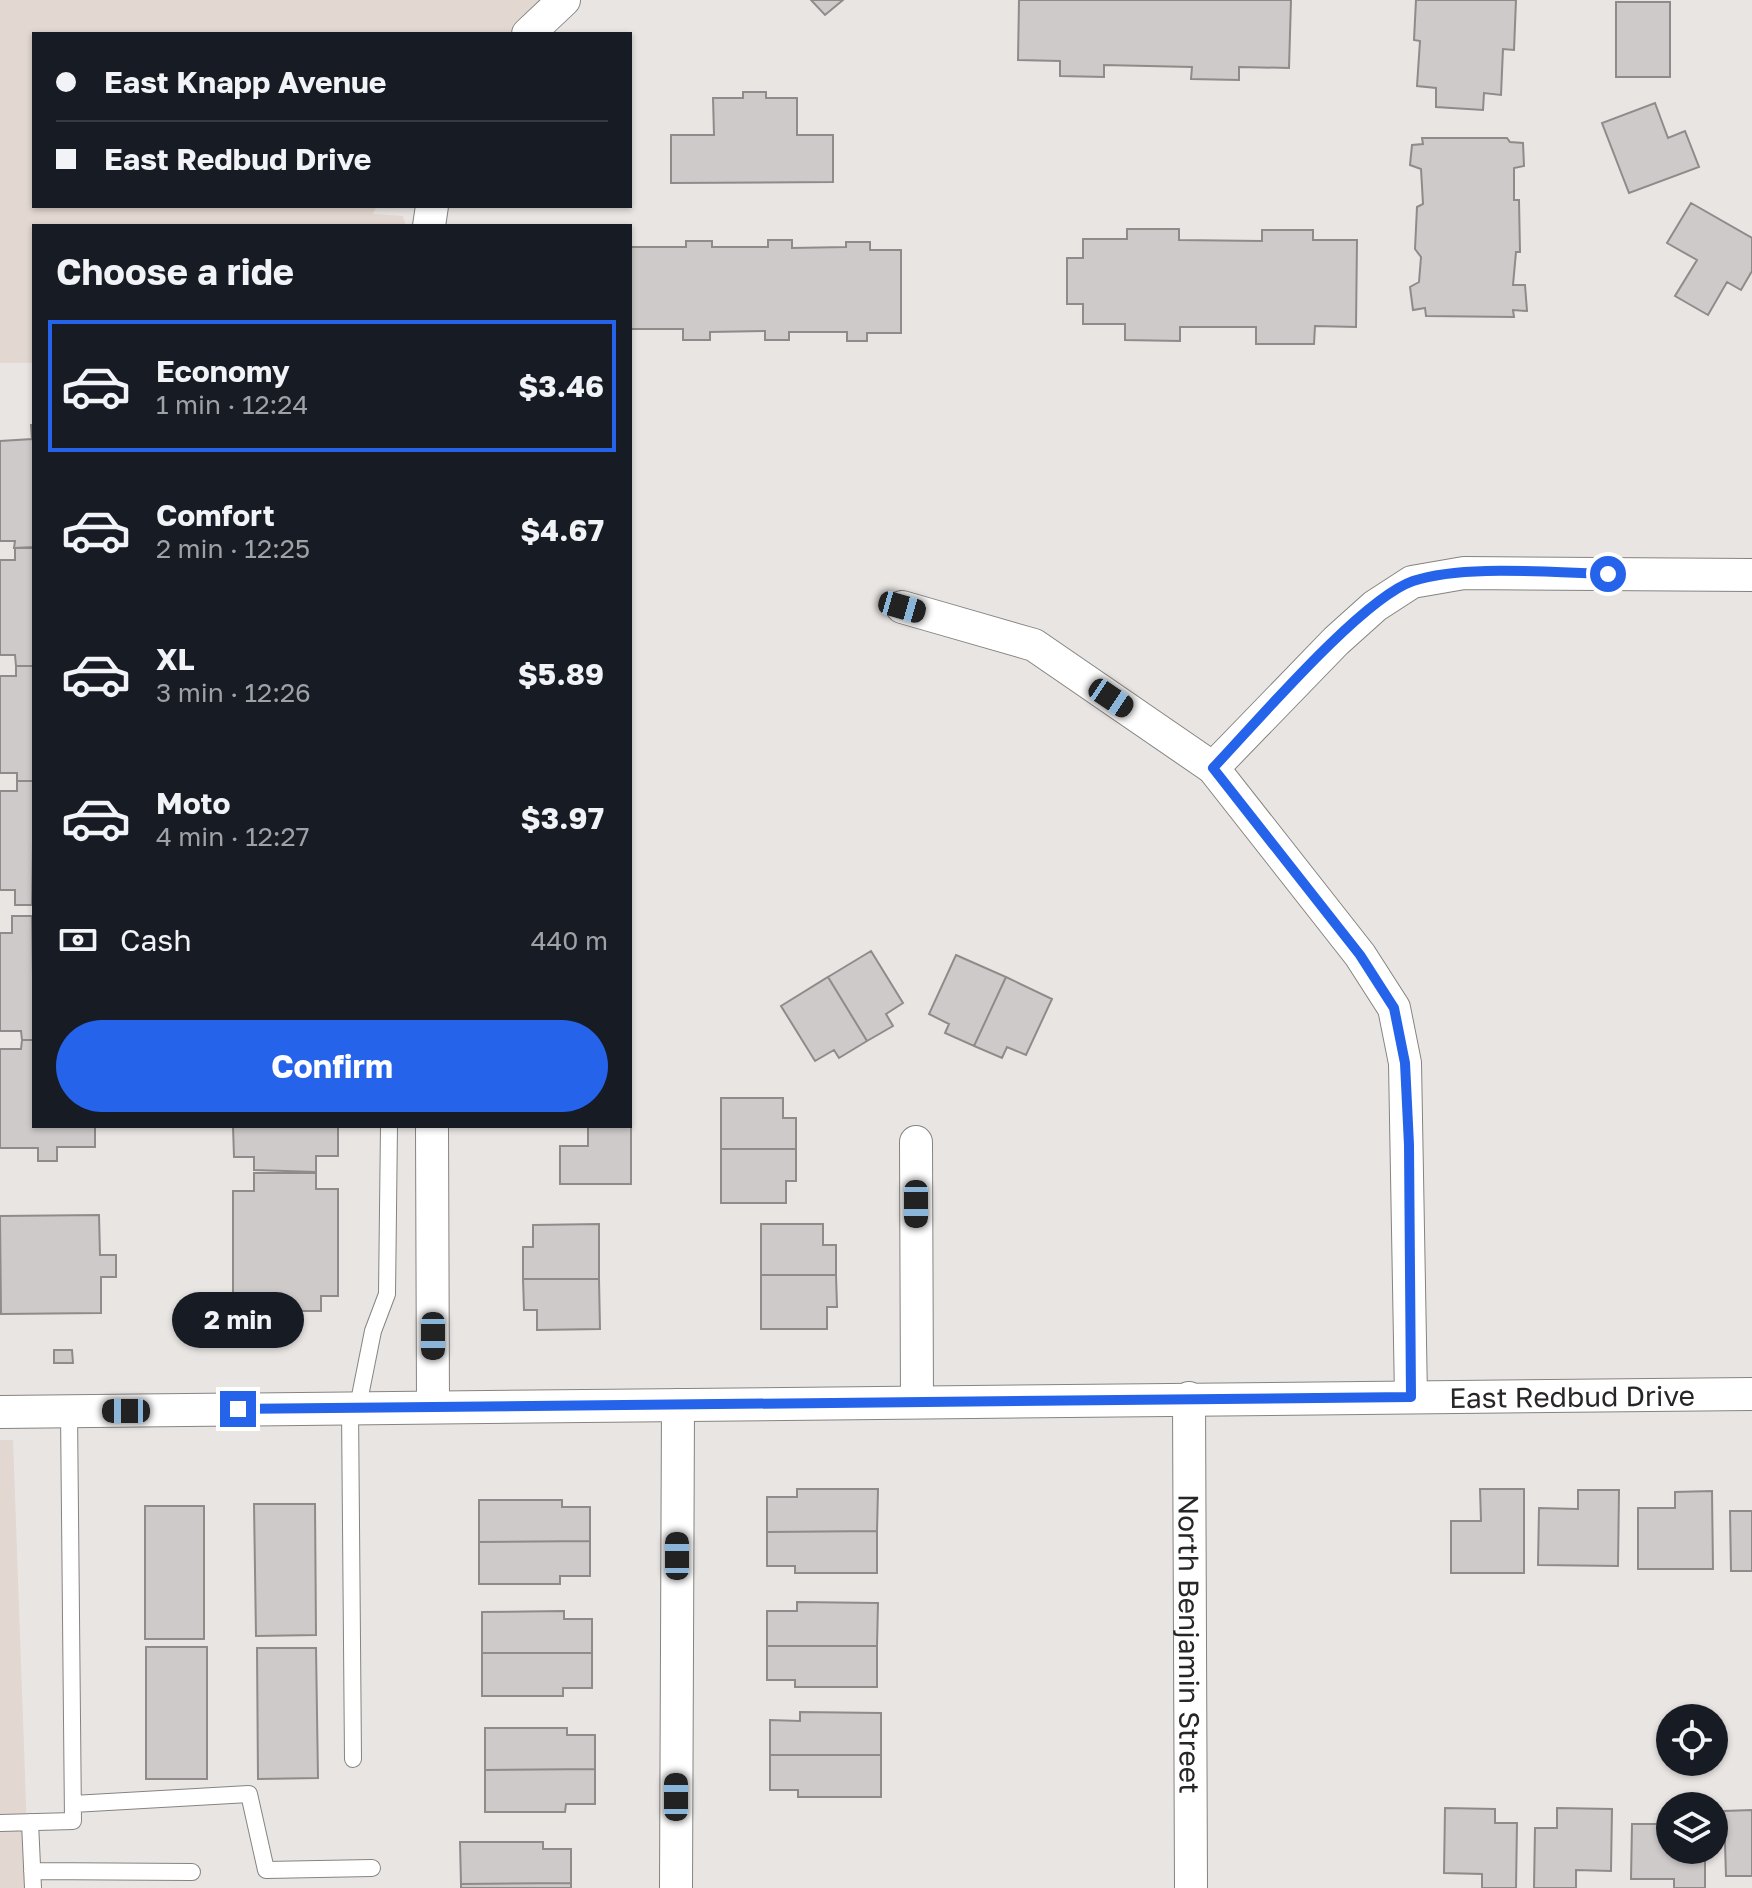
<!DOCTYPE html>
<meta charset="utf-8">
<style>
body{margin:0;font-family:"Golos Text",sans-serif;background:#20242c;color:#f1f3f6;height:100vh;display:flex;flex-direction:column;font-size:30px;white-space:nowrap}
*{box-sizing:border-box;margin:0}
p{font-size:26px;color:#9ea1a6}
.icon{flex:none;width:44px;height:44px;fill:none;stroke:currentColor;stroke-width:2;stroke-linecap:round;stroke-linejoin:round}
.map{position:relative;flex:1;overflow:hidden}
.sheet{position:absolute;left:32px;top:224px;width:600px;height:904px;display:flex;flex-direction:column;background:#171b24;border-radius:0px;box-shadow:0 2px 6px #0004}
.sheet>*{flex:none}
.hud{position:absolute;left:32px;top:32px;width:600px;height:176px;border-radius:0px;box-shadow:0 2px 6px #0004;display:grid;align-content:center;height:176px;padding:0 24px;background:#171b24}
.tools{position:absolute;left:1656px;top:1704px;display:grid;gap:16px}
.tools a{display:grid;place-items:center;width:72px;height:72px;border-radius:50%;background:#171b24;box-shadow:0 2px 6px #0004;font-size:40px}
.end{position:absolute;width:36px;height:36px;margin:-18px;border:10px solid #2563eb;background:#fff;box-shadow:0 0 0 4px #fff}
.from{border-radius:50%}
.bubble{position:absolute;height:56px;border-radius:28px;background:#171b24;box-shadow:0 2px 6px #0004;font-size:26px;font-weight:700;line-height:56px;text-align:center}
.car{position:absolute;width:24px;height:48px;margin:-24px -12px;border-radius:10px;box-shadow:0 0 6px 2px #0007;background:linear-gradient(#222 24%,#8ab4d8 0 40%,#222 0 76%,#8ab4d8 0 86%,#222 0)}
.hud b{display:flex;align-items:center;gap:28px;height:76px;font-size:30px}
.hud b+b{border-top:2px solid #363941}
.hud i{width:20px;height:20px;background:#f1f3f6}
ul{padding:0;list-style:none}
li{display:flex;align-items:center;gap:24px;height:132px;margin:0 16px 12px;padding:0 8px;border:4px solid transparent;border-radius:0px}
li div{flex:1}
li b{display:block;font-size:30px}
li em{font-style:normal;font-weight:700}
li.selected{border-color:#2563eb}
li>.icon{width:72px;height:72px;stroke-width:1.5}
h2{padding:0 24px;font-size:36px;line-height:96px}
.pay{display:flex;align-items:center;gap:20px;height:88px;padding:0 24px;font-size:30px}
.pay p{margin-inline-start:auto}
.action{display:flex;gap:16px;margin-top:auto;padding:16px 24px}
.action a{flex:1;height:92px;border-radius:48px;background:#2563eb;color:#fff;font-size:32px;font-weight:700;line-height:92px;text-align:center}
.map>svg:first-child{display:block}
</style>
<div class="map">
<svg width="1752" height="1888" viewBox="0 0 1752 1888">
<rect width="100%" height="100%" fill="#e9e5e3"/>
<path fill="#e2d7d1" d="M0,0h545l-31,34h-480v172h343l-4,8 30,2 3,10h-372v137h-34z
M0,1440h13l16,448h-29z"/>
<path fill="#cecac9" stroke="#8f8b8a" stroke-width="2" d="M811,0h32l-18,15z
M1019,0h272l-2,68 -50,-1v13l-48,-1 1,-12 -88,-2v12l-44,-1v-15l-42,-1z
M1416,0h100l-2,50 -11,-1 -2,46 -17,-2 -1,17 -47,-3v-19l-19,-2 3,-45 -6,-1z
M1616,2h54v75h-54z
M743,92h23v6h31v37h36v47l-162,1v-48h43l-1,-37h30z
M1655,103l13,35 17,-7 14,36 -70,26 -27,-70z
M1422,138h85l3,4 13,1 1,23 -10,2v32h5l1,52h-4l-3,33h12l2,26 -14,-1 1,7 -88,-1 -1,-8 -12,2 -3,-23 9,-5 2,-25 -6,-8 2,-42 6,-3 -2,-35 -11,-4 2,-20 11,-1z
M1691,203l61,35v33l-11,19 -14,-8 -19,33 -33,-19 22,-36 -30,-17z
M1127,229h52v11l83,1v-11h51v10h44l-1,87 -41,-1 -1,18h-58v-17h-76v14l-55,-1v-16h-42v-20h-16v-46h16v-19h44z
M768,240h24v8l54,-1v-5h24v8h31v83h-34v8h-20v-9h-58v8h-24v-9l-55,1v8h-27v-11h-53v-82h56v-6h26v6h56z
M31,425h3v122l-20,1 1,-7h-15v-100l32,-2z
M15,548h19v118h-18l-1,-11h-15v-95h15z
M16,666h18v115h-17v-8h-17v-97h16z
M17,781h17l-2,124h-17v-15h-15v-99h17z
M12,916h20l2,124h-12l-1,-9h-21v-98h12z
M871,951l32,52 -17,11 7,12 -26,15 -39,-64z
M956,955l50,22 -32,69 -29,-13 4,-9 -20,-10z
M828,977l39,64 -28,17 -5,-8 -19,11 -34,-55z
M1006,977l46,22 -26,56 -19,-8 -5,11 -28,-12z
M22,1040h12v86h61v21h-38v14h-19v-13h-38v-99h21z
M721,1098h62v20h13v31h-75z
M631,1123v61h-71v-38h28v-20h42z
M233,1126h105v30h-22v16l-62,-2v-13h-20z
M721,1149h75v32h-10v22h-65z
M254,1173h62v16h22v107h-17v15h-23v7h-22v-8h-22v-13h-21v-106h21z
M99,1215l1,40h16v22h-15v36l-100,1 -1,-98z
M599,1224v55h-76v-32h10v-22z
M761,1224h62v21h13v30h-75z
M761,1275h75l1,32h-10v22h-66z
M523,1279h76l1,50 -63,1v-20h-13z
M54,1350h18l1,13h-19z
M797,1489h81l-1,42 -110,1v-35h30z
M1480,1489h44v84h-73v-52h30z
M1578,1490h41l-1,76 -80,-1 1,-57 39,1z
M1712,1491l1,78h-75v-61h37v-16z
M479,1500h83v7h28v34l-111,1z
M254,1504h61l1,131 -60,1z
M145,1506h59v133h-59z
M1730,1511h22v60h-21z
M877,1531v42h-82v-7h-28v-34z
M590,1541v35h-30v8h-81v-42z
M797,1602l81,1 -1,43h-110v-35h30z
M564,1611v8h28v34h-110v-41z
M767,1646h110v41h-82v-7h-28z
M146,1647h61v132h-61z
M257,1648h59l2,130 -60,1z
M482,1653h110v35h-29v8h-81z
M800,1712l81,1v42h-111v-35l30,1z
M485,1728h82v7h28v34l-110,1z
M770,1755h111v42h-83v-7h-28z
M595,1769v35h-29l-1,8h-80v-42z
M1445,1808l50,1v14h22l-1,65h-34v-14l-38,-1z
M1557,1808l55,1 -1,62 -35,-1v18h-42l1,-60h22z
M1752,1810v66h-26l-2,-65z
M1632,1824h38v26h35v38h-31v-9h-43z
M460,1842h83v7h28v34l-110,1z
M571,1883v5h-110v-4z"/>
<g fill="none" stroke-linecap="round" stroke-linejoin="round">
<defs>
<path id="service" d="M358,1406l15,-75 14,-37 2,-168
M350,1407l3,352
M73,1804l176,-10 17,76 106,-2
M30,1822l3,66
M0,1823l73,-2 -4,-410
M32,1871l160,1"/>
<g id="minor">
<path d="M528,34l36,-34"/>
<path d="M429,226l3,-20"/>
<path d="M902,607l132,38 179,123 147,187 34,53 11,55 6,334"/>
<path d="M1213,768l123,-127 39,-35 37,-24 52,-9 288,2"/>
<path d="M432,1126l1,279"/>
<path d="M916,1142l1,260"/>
<path id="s1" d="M1189,1398l2,490"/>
<path id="s2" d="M0,1412l1752,-18"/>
<path d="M676,1888l2,-483"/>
</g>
</defs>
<use href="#service" stroke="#868381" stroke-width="18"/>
<use href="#minor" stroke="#868381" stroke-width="34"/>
<use href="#service" stroke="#fff" stroke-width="16"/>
<use href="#minor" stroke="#fff" stroke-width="32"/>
</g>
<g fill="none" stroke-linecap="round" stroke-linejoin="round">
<path stroke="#2563eb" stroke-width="10" d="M238,1409l1173,-12 -2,-252 -4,-82 -11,-55 -34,-53 -147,-187c42,-44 148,-169 200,-187 52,-17 139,-8 195,-7"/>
</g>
<g text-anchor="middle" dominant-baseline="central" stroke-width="6" stroke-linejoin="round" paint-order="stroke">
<g font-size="28" fill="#272525" stroke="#e9e5e3">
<text stroke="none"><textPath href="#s2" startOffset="1572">East Redbud Drive</textPath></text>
<text stroke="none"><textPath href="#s1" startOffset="246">North Benjamin Street</textPath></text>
</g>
</g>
</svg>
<div class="tools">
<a><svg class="icon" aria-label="locate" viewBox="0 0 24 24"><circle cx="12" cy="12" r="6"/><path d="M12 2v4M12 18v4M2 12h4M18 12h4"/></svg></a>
<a><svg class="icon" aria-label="layers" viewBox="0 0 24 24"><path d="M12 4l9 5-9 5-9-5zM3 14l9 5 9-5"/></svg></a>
</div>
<i class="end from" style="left:1608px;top:574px"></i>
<i class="end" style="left:238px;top:1409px"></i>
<div class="bubble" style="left:172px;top:1292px;width:132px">2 min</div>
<i class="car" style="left:902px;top:607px;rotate:106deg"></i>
<i class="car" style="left:1111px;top:698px;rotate:124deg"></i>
<i class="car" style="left:916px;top:1204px;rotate:180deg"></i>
<i class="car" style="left:433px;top:1336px;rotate:180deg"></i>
<i class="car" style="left:126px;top:1411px;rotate:270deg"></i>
<i class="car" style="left:677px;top:1556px;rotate:0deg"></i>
<i class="car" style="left:676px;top:1797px;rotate:0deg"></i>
<div class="hud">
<b><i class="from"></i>East Knapp Avenue</b>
<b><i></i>East Redbud Drive</b>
</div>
<section class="sheet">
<h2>Choose a ride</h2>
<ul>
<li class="selected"><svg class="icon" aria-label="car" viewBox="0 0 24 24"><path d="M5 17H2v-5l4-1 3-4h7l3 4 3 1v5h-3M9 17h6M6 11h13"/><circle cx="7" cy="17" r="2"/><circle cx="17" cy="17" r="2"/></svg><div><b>Economy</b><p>1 min · 12:24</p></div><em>$3.46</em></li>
<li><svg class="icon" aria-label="car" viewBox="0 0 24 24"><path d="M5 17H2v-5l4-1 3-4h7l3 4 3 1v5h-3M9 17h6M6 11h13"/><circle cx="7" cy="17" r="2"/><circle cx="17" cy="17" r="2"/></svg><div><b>Comfort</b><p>2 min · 12:25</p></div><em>$4.67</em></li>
<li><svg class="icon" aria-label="car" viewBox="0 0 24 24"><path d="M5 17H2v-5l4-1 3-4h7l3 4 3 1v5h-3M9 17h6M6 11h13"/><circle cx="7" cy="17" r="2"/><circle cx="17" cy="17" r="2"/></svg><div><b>XL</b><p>3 min · 12:26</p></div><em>$5.89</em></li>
<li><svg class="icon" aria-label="car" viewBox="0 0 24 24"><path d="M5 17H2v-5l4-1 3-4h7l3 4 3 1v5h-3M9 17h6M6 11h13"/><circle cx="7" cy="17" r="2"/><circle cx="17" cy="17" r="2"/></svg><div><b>Moto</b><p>4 min · 12:27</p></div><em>$3.97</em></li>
</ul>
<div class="pay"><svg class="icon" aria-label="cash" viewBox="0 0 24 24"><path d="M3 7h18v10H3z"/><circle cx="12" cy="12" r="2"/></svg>Cash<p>440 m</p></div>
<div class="action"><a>Confirm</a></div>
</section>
</div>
